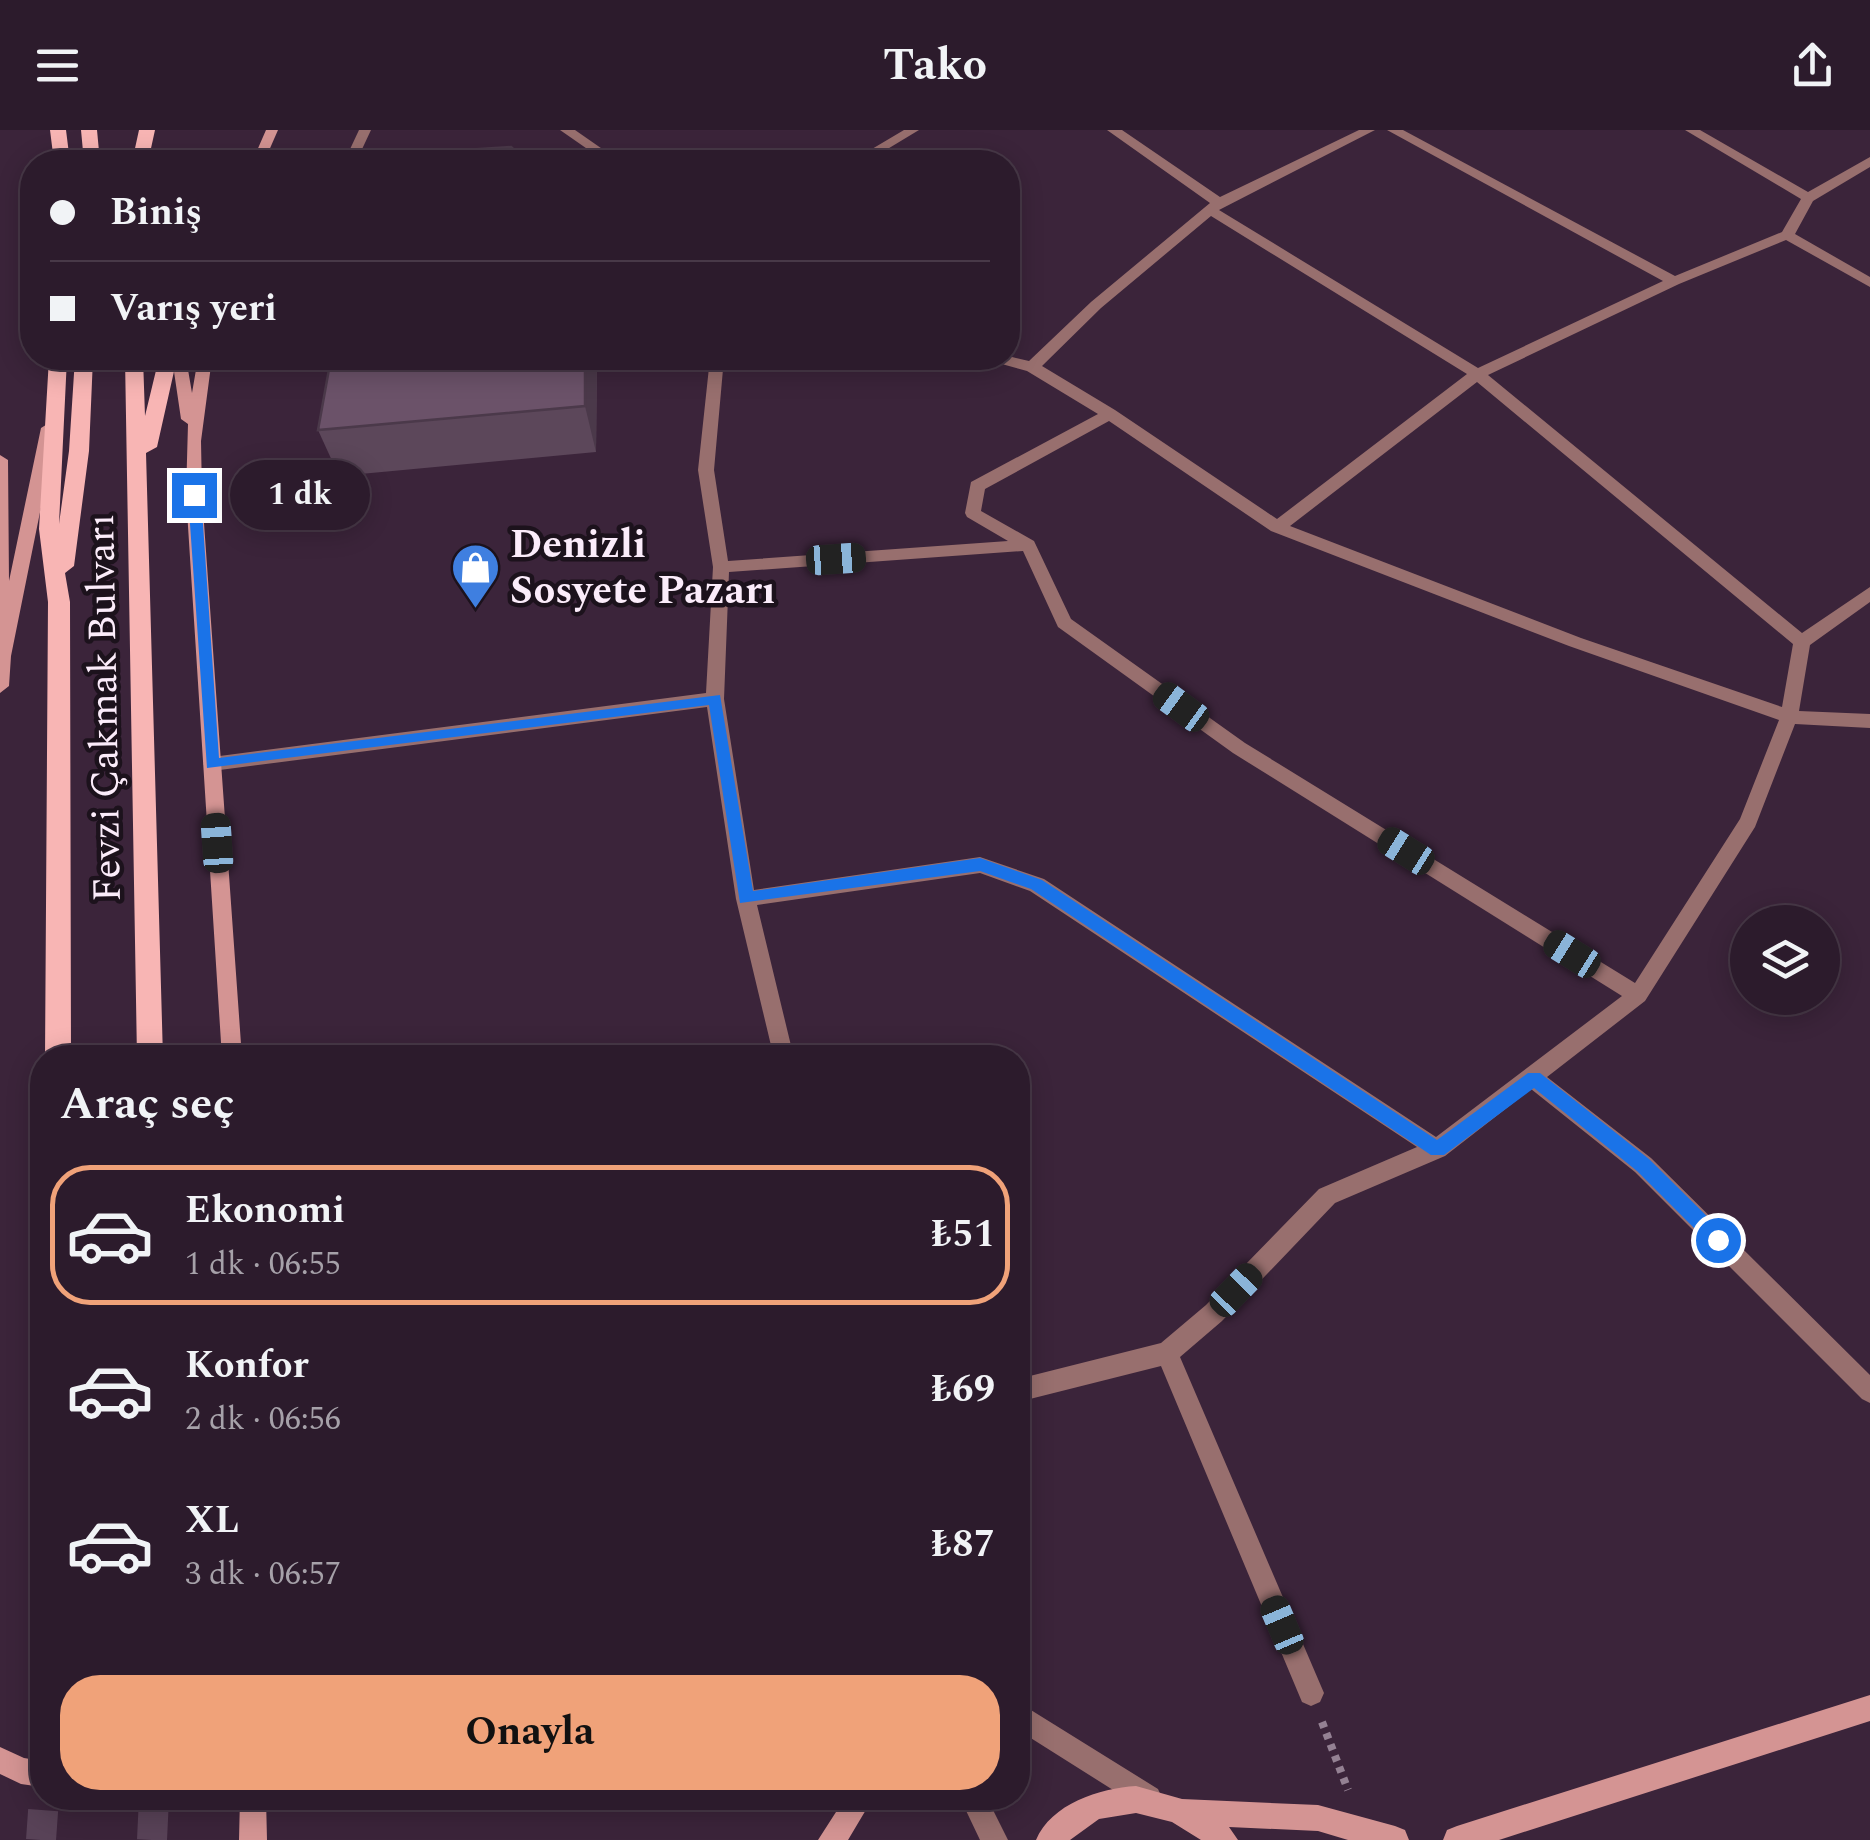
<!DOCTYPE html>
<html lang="tr">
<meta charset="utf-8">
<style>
body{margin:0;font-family:Spectral,serif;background:#382838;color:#f1f3f6;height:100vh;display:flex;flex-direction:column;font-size:38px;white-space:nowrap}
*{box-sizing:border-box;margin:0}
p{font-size:32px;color:#a6a1a9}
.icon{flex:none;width:55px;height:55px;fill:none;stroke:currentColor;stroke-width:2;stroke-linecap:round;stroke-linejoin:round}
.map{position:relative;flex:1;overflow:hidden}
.panel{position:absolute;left:30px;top:915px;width:1000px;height:765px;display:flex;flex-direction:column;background:#2c1b2c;border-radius:40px;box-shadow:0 5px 25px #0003,0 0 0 2px #483948}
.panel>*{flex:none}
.guide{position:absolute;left:20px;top:20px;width:1000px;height:220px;border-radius:40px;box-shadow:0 5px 25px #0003,0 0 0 2px #483948;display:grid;align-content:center;height:220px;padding:0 30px;background:#2c1b2c}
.tools{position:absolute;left:1730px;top:775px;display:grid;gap:20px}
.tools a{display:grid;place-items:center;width:110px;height:110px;border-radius:50%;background:#2c1b2c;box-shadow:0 5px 25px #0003,0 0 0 2px #483948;font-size:50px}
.end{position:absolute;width:45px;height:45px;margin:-22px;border:12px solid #1a73e8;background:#fff;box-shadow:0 0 0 5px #fff}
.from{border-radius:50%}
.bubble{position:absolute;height:70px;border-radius:35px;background:#2c1b2c;box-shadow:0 5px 25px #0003,0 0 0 2px #483948;font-size:32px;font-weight:700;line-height:70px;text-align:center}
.car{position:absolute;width:30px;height:60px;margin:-30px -15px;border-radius:12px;box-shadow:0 0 8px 2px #0007;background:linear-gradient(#222 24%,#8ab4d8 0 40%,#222 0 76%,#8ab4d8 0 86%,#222 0)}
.guide b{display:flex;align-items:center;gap:35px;height:95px;font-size:38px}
.guide b+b{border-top:2px solid #483948}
.guide i{width:25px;height:25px;background:#f1f3f6}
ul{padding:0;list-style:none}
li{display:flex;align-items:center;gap:30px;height:140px;margin:0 20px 15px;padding:0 10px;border:5px solid transparent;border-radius:40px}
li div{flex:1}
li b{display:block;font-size:38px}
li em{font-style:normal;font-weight:700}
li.active{border-color:#f0a279}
li>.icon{width:90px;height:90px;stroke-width:1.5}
h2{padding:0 30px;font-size:45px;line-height:120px}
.action{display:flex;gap:20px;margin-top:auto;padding:20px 30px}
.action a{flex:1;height:115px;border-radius:40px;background:#f0a279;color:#111;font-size:40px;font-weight:700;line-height:115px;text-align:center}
header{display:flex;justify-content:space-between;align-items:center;height:130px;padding:0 30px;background:#2c1b2c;font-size:45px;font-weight:700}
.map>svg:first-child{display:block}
</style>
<header><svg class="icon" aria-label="menu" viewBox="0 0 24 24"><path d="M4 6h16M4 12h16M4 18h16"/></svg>Tako<svg class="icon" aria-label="share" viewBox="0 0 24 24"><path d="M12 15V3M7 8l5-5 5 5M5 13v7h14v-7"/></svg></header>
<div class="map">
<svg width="1870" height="1710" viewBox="0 0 1870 1710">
<rect width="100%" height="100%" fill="#3b243a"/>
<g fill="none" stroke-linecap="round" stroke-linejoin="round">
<path stroke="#584257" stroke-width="30" stroke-dasharray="30 15" stroke-linecap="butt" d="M41,1710l3,-42
M152,1710l2,-42"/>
<path stroke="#948193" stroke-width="8" stroke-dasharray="6 6" stroke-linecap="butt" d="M1322,1592l26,68"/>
<path fill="#986f6e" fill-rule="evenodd" d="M359,0h12l-15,32h-12z
M560,0h15l46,32h-15z
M904,0h15l-53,32h-16z
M1107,0h15l98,67 139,-67h16l-156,80 259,158 185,-87 -276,-151h16l272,146 107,-44 19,-33 -116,-69h15l108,62 62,-35v10l-57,34 -18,33 75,43v10l-84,-47 -107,44 -191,91 314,258 68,-46v15l-60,43 -11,66 71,3v14l-75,-4 -40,103 -110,174 -98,76 104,81 219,217v28l-8,-4 -227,-227 -104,-83 -86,67 -110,47 -113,118 -42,36 144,336 -4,9 -9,4 -9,-4 -141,-336 -143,36v-23l143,-36 45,-38 113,-116 98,-42 -387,-256 -50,-18 -223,32 37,153h-20l-38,-159 -29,-192 -495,64 -9,-7 9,-7 494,-64 7,-126 -15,-97 12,-112h14l-10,112 14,91 280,-20 -41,-24 -2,-4 6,-31 127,-68 -71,-43 -36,-10 -2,-3 19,-2 21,5 62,-59 119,-99zM1211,86l256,158 -190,145 -162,-109 -73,-44 59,-58zM1477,252l316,262 -11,63 -201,-69 -291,-112zM1109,291l162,110 298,115 210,74 -39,99 -105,164 -390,-240 -174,-124 -37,-78 -53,-30 4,-22zM1023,421l35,76 175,126 389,243 -186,141 -392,-258 -64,-22 -226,33 -30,-191 5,-127z
M1018,1572l140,87 4,9 -4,9 -9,4 -9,-4 -122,-77z
M960,1668h27l21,42h-28z"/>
<path fill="#d49493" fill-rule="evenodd" d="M266,0h12l-14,32h-12z
M172,228h14l6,35 6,-35h14l-11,83 1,54 40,563h-20l-36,-563 2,-71 -7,-5z
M49,293l8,5 -46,228 -2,30 -9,7v-238l8,5 1,121 32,-153z
M1870,1565v26l-371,119h-56l4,-10 10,-4z
M0,1617l24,11 18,3v26l-21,-3 -21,-10z
M1136,1656l46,13 136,6 77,21 10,4 4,10h-61l-30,-9 -89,-4 9,13h-37l-29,-18 -36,-9 -37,6 -29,21h-34c15,-36 64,-52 100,-54z
M240,1668h26l1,42h-28z
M845,1668h28l-25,42h-30z"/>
<path fill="#f8b5b4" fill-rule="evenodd" d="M50,0h16l4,32h-16z
M81,0h16l3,32h-16z
M139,0h16l-7,32h-16z
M49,228h18l-8,166 10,-73 6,-93h18l-4,93 -15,115 -9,7 5,29 1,456h-26l3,-456 -9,-73z
M125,228h18l2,58 14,-58h18l-20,89 -11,6 17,605h-26z"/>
</g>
<path fill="#5c475a" d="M331,228h266l-1,94 -257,24 -21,-46z"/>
<path fill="#4b394a" d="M585,228h12l-1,94 -11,-46z"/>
<path fill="#6b5269" stroke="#4b394a" stroke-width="2.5" d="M511,17l16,15h-79l2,-11z
M331,228h254v48l-267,24z"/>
<path fill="#1a73e8" d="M194,361l7,4 18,263 501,-63 33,196 227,-33 62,22 395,260 91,-67h12l109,86 76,75v12h-13l-75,-75 -103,-83 -90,67h-13l-400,-266 -51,-18 -240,32 -31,-198 -502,63 -19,-273z"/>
<defs>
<symbol id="shop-pin" viewBox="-11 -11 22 30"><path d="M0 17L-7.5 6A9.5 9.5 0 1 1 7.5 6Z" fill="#3f7fe0" stroke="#1c121c"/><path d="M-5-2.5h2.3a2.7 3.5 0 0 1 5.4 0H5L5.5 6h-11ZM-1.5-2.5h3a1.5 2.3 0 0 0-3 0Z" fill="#fff"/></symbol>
</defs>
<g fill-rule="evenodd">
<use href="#shop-pin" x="448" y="410" width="55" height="75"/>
</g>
<g text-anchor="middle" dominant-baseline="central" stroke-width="9" stroke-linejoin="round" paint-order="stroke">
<g font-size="40" font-weight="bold" fill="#fbecfa" stroke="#1c121c" text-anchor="start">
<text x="510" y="415">Denizli<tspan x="510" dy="46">Sosyete Pazarı</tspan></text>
</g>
<g font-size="40" fill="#fbecfa" stroke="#1c121c">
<text transform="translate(105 578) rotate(-91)">Fevzi Çakmak Bulvarı</text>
</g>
</g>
</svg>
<div class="tools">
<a><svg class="icon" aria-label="layers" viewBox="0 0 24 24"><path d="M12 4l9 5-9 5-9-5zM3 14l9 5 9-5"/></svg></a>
</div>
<i class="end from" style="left:1718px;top:1110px"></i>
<i class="end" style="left:194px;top:365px"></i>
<div class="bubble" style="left:230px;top:330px;width:140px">1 dk</div>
<i class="car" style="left:836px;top:429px;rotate:86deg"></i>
<i class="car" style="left:1181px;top:577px;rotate:306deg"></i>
<i class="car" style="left:217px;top:713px;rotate:356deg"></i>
<i class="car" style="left:1406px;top:721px;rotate:302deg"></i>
<i class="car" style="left:1572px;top:824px;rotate:302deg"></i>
<i class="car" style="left:1236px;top:1160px;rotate:44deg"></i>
<i class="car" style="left:1282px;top:1495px;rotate:337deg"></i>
<div class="guide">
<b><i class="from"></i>Biniş</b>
<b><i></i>Varış yeri</b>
</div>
<section class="panel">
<h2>Araç seç</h2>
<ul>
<li class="active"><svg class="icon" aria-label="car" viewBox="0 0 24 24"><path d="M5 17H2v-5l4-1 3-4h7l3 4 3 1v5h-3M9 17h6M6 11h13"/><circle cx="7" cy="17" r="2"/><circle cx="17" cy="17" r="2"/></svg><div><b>Ekonomi</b><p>1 dk · 06:55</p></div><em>₺51</em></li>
<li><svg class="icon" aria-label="car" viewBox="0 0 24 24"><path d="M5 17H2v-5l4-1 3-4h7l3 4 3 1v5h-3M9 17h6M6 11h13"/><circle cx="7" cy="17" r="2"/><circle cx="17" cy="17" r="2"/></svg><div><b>Konfor</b><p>2 dk · 06:56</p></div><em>₺69</em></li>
<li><svg class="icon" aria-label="car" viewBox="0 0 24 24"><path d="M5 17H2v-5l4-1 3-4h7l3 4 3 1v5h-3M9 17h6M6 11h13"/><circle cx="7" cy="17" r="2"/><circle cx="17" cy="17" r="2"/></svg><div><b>XL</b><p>3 dk · 06:57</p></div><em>₺87</em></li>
</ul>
<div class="action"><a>Onayla</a></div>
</section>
</div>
